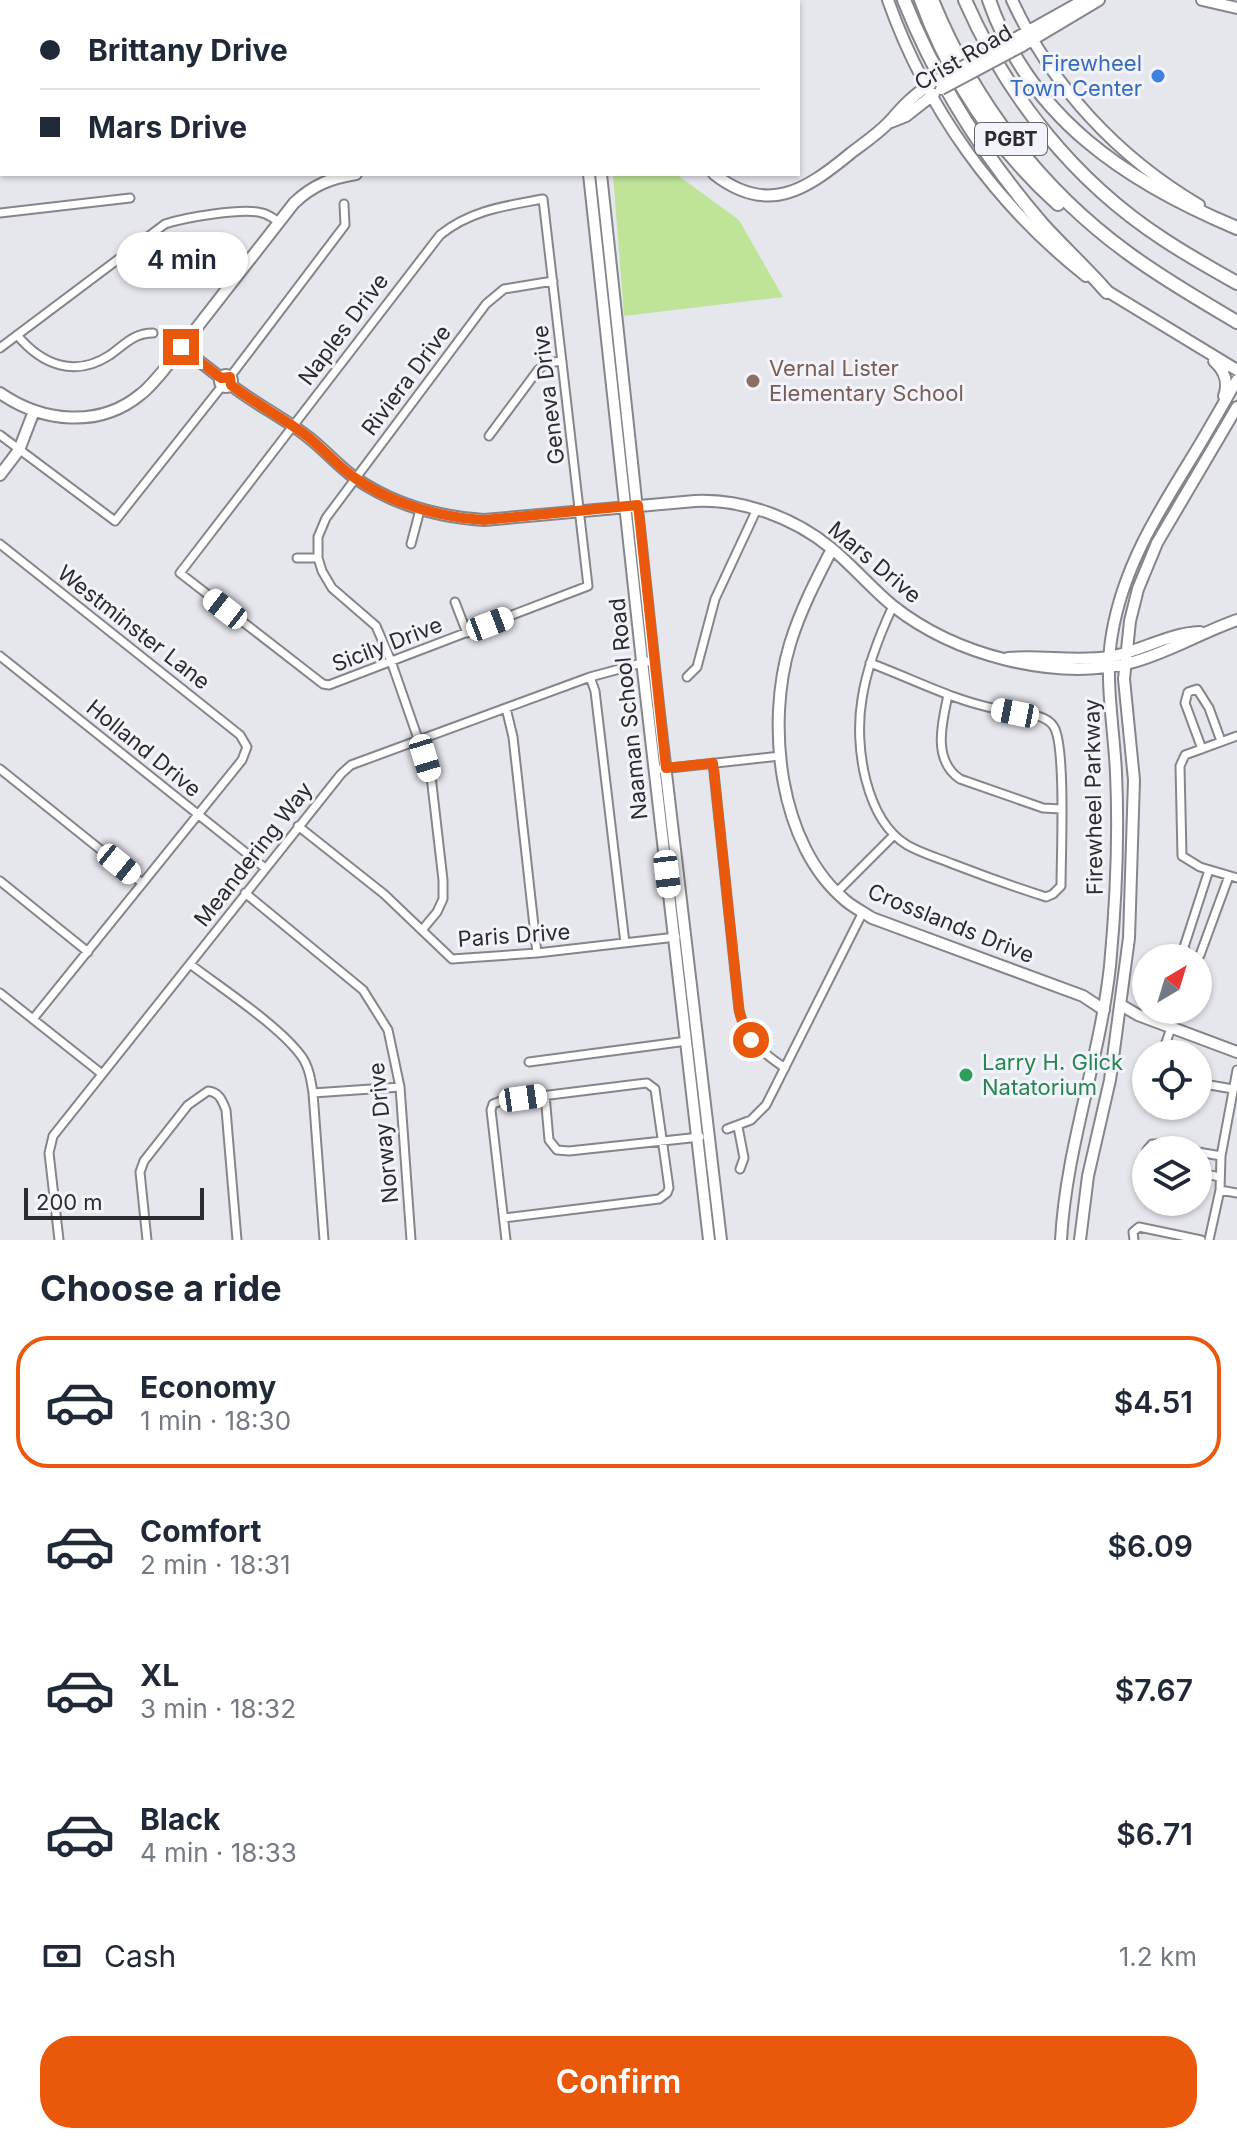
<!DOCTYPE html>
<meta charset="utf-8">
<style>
body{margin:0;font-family:Inter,sans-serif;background:#f6f6f7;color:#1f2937;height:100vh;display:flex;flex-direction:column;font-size:30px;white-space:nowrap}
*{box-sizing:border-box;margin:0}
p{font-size:26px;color:#747a83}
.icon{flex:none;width:44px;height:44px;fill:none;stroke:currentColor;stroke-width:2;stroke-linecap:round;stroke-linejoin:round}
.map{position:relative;height:1240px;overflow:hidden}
.side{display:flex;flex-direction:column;background:#fff;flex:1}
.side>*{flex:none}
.top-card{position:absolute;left:0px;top:0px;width:800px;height:176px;box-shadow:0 2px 6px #0004;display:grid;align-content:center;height:176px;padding:0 40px;background:#fff}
.needle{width:52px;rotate:38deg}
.fabs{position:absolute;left:1132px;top:944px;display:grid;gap:16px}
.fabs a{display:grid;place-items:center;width:80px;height:80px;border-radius:50%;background:#fff;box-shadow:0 2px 6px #0004;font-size:40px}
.scale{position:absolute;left:24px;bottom:20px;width:180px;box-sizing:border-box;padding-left:8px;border:4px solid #2c2c2f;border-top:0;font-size:22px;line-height:28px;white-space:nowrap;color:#2c2c2f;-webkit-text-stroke:6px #f3f3fb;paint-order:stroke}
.end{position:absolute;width:36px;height:36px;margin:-18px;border:10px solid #ea580c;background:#fff;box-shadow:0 0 0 4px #fff}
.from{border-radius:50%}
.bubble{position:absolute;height:56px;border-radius:28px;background:#fff;box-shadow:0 2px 6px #0004;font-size:26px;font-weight:600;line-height:56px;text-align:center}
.car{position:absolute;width:24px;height:48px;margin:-24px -12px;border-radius:10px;box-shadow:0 0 6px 2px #0007;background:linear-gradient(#fff 24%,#345 0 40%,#fff 0 76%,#345 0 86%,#fff 0)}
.top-card b{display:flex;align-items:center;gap:28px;height:76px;font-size:30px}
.top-card b+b{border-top:2px solid #e0e1e3}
.top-card i{width:20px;height:20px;background:#1f2937}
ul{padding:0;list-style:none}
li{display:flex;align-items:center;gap:24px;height:132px;margin:0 16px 12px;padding:0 24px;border:4px solid transparent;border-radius:32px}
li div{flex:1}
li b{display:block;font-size:30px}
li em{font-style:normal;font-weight:600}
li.current{border-color:#ea580c}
li>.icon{width:72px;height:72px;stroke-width:1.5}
h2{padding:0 40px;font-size:36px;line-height:96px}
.pay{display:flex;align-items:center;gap:20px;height:88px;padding:0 40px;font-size:30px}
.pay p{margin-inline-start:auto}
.button{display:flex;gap:16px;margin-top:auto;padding:16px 40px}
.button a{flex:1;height:92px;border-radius:32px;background:#ea580c;color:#fff;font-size:32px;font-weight:600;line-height:92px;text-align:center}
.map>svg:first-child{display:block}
</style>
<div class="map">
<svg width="1237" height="1240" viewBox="0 0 1237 1240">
<rect width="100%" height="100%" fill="#e6e6ed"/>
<path fill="#bfe498" d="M613,174h63l63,46 44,77 -159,19z"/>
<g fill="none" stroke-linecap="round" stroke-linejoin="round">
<defs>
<path id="street" d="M56,2l1,-2
M0,48l2,-2
M543,199l45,387 -259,99 -6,-1 -143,-111 260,-338c31,-25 65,-29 103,-36z
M0,213l130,-15
M17,335c25,30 58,43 93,20 15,-11 24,-22 43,-22
M0,348l165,-124c18,-6 79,-17 97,-11 6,1 12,6 17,9
M230,377l115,-152 -1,-21
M0,435l115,86 107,-135
M489,436l49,-66 9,-7 15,-2
M0,544l240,191 7,12 -5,13 -209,259
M411,544l9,-34
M297,558h21
M455,602l12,31
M0,656l265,212
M870,663c43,16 82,37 127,46 15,3 49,3 57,18 12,20 7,130 7,159l-8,8 -7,3c-31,-10 -62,-21 -93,-33 -15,-6 -32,-11 -46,-19 -42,-26 -53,-100 -45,-146 5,-33 17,-63 31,-93
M590,677l5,14 30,252
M687,677l10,-10 18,-68 42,-90
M948,695c-6,28 -16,65 12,84l83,29 18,1
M506,708l7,29 24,216
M1237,736l-52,19 -5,11 2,90 18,11 37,11
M1202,749l-17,-46 3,-11 9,-3 12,19 12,33
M713,763l26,247c7,29 22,42 46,58
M0,769l142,114
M661,769l119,-13
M298,826l86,68 68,65 85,-6 139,-16
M1209,870l-25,77 3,8 5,3 8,-3 29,-79
M0,881l88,71
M837,892l57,-57
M245,893l118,97 25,40 12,57 11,153
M422,930l15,-18 6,-13v-19l-12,-104 -40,-115 -15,-35 -44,-38 -10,-17 -4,-13v-21l8,-19 160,-214 18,-15 49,-8
M190,964c31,24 90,62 112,93 7,10 9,23 11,36l11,147
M0,993l102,81
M1162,1054l9,-26
M529,1062l158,-21
M1198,1083l35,6
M313,1093l87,-6
M545,1095l4,45 8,10 12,1 131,-14
M738,1127l6,31 -4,11
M727,1129l24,-9 15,-15 97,-193
M1147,1150l5,-6h5l33,6
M1198,1152l23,4
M1198,1172l21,5
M1220,1190l17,3
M504,1218l155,-19 8,-6 2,-5 -14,-99 -8,-6 -9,1 -137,17 -8,3 -2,6 15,130
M59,1240l-10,-87 4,-17 288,-362 10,-9 239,-88 63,-17
M147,1240l-7,-68 4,-11 44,-56 20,-14c11,1 14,9 18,19l11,130
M1134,1240l-1,-8 6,-5 62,13
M1209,1240l11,-50 1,-34 16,-86"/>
<path id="secondary" d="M572,0v2
M888,0c38,108 108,205 198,276
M1012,0c40,87 106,157 187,205
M1202,0l35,8
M1016,38l68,-38
M1022,46l77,-46
M891,122l15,-6 28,-22
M589,174l53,487 67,579
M601,174l58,540 62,526
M714,174c54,42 92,16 137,-21 13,-10 28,-20 39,-32 12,-14 24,-27 41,-37
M1102,288l135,82
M181,347l40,31
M1214,361c11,10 15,21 10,35
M220 381a6 6 0 1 1 12 0a6 6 0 1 1-12 0Z
M231,385c24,19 52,32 77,52 17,13 30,29 47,41 39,27 83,39 129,42l211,-19c48,-2 98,16 136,47 22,18 40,40 62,58 62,49 160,75 237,57 38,-10 70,-30 107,-43
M0,393c42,29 99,36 141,1 8,-6 15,-15 22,-23l131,-168c19,-18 37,-25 62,-29
M0,475l19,-25 15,-39
M832,549c-16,31 -32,62 -42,95 -24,79 -12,201 56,257 7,6 17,11 26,17l211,78 21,14
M1008,658c34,-3 67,4 101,-1 30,-5 60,-24 91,-25
M1121,1005l17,10 99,37
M1061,1240c5,-93 39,-182 49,-274 6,-64 9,-128 6,-193 -2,-46 -12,-94 -4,-139 11,-66 45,-120 79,-175 16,-26 31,-53 46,-79
M1080,1240l8,-64 22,-96 19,-142 5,-158 -10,-101 6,-58 8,-32 19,-46 80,-136"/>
<path id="primary" d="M194,2l2,-2
M219,2l3,-2
M0,148l2,-2
M0,168l2,-2"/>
<path id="highway" d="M904,0c33,83 81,158 139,225 21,23 44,44 64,67
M921,0c29,79 75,148 137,204
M932,0c41,101 108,189 196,253 35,26 72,47 109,69
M965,0c42,96 109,181 198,239 24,16 49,30 74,44
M989,0c41,118 138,182 248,228"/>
</defs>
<use href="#street" stroke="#85858c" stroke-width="11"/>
<use href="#secondary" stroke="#85858c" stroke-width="14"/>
<use href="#primary" stroke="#85858c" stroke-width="15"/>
<use href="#highway" stroke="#85858c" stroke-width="16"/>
<use href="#street" stroke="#fff" stroke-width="7"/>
<use href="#secondary" stroke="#fff" stroke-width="10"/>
<use href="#primary" stroke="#fff" stroke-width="11"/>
<use href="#highway" stroke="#fff" stroke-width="12"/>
<defs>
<path id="rail" d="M155,2l2,-2
M0,118l2,-1"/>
</defs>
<use href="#rail" stroke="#66666a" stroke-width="5"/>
<use href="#rail" stroke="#f3f3fb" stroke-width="2" stroke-dasharray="6" stroke-linecap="butt"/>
<defs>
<path id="secondary-bridge" d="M936,81l80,-43
M941,89l81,-43"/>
</defs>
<use href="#secondary-bridge" stroke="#85858c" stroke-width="14" stroke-linecap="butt"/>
<use href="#secondary-bridge" stroke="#fff" stroke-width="10"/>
</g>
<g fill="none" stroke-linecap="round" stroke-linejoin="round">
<path stroke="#ea580c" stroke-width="10" d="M181,347l40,31 9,-1 1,8c23,18 49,31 72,48 19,14 33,32 52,45 39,27 83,39 129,42l154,-15 28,263 47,-5 26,247 4,15 8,15"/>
</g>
<circle fill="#3f7fe0" stroke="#f3f3fb" stroke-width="3" cx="1158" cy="76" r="8"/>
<circle fill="#8d6e63" stroke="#f3f3fb" stroke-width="3" cx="753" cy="381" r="8"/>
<circle fill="#2e9e5b" stroke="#f3f3fb" stroke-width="3" cx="966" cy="1075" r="8"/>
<g text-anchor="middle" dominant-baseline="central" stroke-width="6" stroke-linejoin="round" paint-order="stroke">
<rect fill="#f3f3fb" stroke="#68686c" stroke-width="2" x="975" y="123" width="72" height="32" rx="6"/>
<g font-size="20" font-weight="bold" fill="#2c2c2f">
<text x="1011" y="139">PGBT</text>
</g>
<g font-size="22" fill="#2c2c2f" stroke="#f3f3fb">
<text transform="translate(963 57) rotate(-30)">Crist Road</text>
<text transform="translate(343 329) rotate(-53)">Naples Drive</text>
<text transform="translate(406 380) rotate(-53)">Riviera Drive</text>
<text transform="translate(548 395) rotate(-97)">Geneva Drive</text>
<text transform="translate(875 562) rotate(40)">Mars Drive</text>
<text transform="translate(134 627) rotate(38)">Westminster Lane</text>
<text transform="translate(387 644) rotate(-21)">Sicily Drive</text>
<text transform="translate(628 709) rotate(-96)">Naaman School Road</text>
<text transform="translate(144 748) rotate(39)">Holland Drive</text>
<text transform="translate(1093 797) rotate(-91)">Firewheel Parkway</text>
<text transform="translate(253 854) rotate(-52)">Meandering Way</text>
<text transform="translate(951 923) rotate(22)">Crosslands Drive</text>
<text transform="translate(514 935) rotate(-4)">Paris Drive</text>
<text transform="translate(383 1133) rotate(-96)">Norway Drive</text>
</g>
<g font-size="22" fill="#366cbe" stroke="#f3f3fb" text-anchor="end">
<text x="1142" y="63">Firewheel<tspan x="1142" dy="25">Town Center</tspan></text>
</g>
<g font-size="22" fill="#785e54" stroke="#f3f3fb" text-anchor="start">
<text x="769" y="368">Vernal Lister<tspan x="769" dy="25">Elementary School</tspan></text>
</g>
<g font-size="22" fill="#27864d" stroke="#f3f3fb" text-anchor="start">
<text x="982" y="1062">Larry H. Glick<tspan x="982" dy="25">Natatorium</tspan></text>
</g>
</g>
</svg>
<div class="fabs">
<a><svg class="needle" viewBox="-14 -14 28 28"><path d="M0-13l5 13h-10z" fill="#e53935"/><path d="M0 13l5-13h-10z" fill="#747a83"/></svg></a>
<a><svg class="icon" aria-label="locate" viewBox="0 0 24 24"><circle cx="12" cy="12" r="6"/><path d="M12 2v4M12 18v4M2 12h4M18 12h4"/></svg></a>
<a><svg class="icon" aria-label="layers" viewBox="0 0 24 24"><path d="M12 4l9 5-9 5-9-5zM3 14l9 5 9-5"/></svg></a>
</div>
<div class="scale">200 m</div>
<i class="end from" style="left:751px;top:1040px"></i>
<i class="end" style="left:181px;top:347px"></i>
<div class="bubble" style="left:116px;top:232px;width:132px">4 min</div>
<i class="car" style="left:225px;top:609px;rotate:308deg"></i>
<i class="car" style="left:490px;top:624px;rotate:69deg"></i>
<i class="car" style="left:1015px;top:713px;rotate:281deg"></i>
<i class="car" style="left:425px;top:758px;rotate:163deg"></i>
<i class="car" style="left:119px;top:864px;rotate:129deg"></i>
<i class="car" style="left:667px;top:874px;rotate:173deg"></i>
<i class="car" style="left:523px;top:1098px;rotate:82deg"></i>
<div class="top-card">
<b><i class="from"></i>Brittany Drive</b>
<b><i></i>Mars Drive</b>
</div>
</div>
<section class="side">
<h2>Choose a ride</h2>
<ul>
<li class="current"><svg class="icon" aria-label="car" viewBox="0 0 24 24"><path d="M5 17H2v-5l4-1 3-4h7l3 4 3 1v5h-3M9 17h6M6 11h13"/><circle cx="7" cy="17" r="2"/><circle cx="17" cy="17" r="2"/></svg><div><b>Economy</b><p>1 min · 18:30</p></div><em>$4.51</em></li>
<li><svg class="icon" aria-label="car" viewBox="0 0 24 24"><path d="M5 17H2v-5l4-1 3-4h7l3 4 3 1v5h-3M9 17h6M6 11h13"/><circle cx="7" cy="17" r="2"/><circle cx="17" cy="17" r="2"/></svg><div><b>Comfort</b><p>2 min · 18:31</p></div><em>$6.09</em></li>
<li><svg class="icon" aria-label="car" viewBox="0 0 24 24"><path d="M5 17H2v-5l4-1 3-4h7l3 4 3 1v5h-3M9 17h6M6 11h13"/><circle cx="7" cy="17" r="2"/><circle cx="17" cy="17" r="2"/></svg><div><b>XL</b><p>3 min · 18:32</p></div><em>$7.67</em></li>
<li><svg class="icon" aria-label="car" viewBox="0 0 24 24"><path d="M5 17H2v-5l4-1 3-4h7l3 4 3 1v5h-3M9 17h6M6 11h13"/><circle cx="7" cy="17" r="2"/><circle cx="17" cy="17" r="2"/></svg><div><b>Black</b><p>4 min · 18:33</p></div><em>$6.71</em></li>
</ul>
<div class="pay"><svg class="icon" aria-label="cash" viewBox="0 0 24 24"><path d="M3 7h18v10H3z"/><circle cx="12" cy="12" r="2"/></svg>Cash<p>1.2 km</p></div>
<div class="button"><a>Confirm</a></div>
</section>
